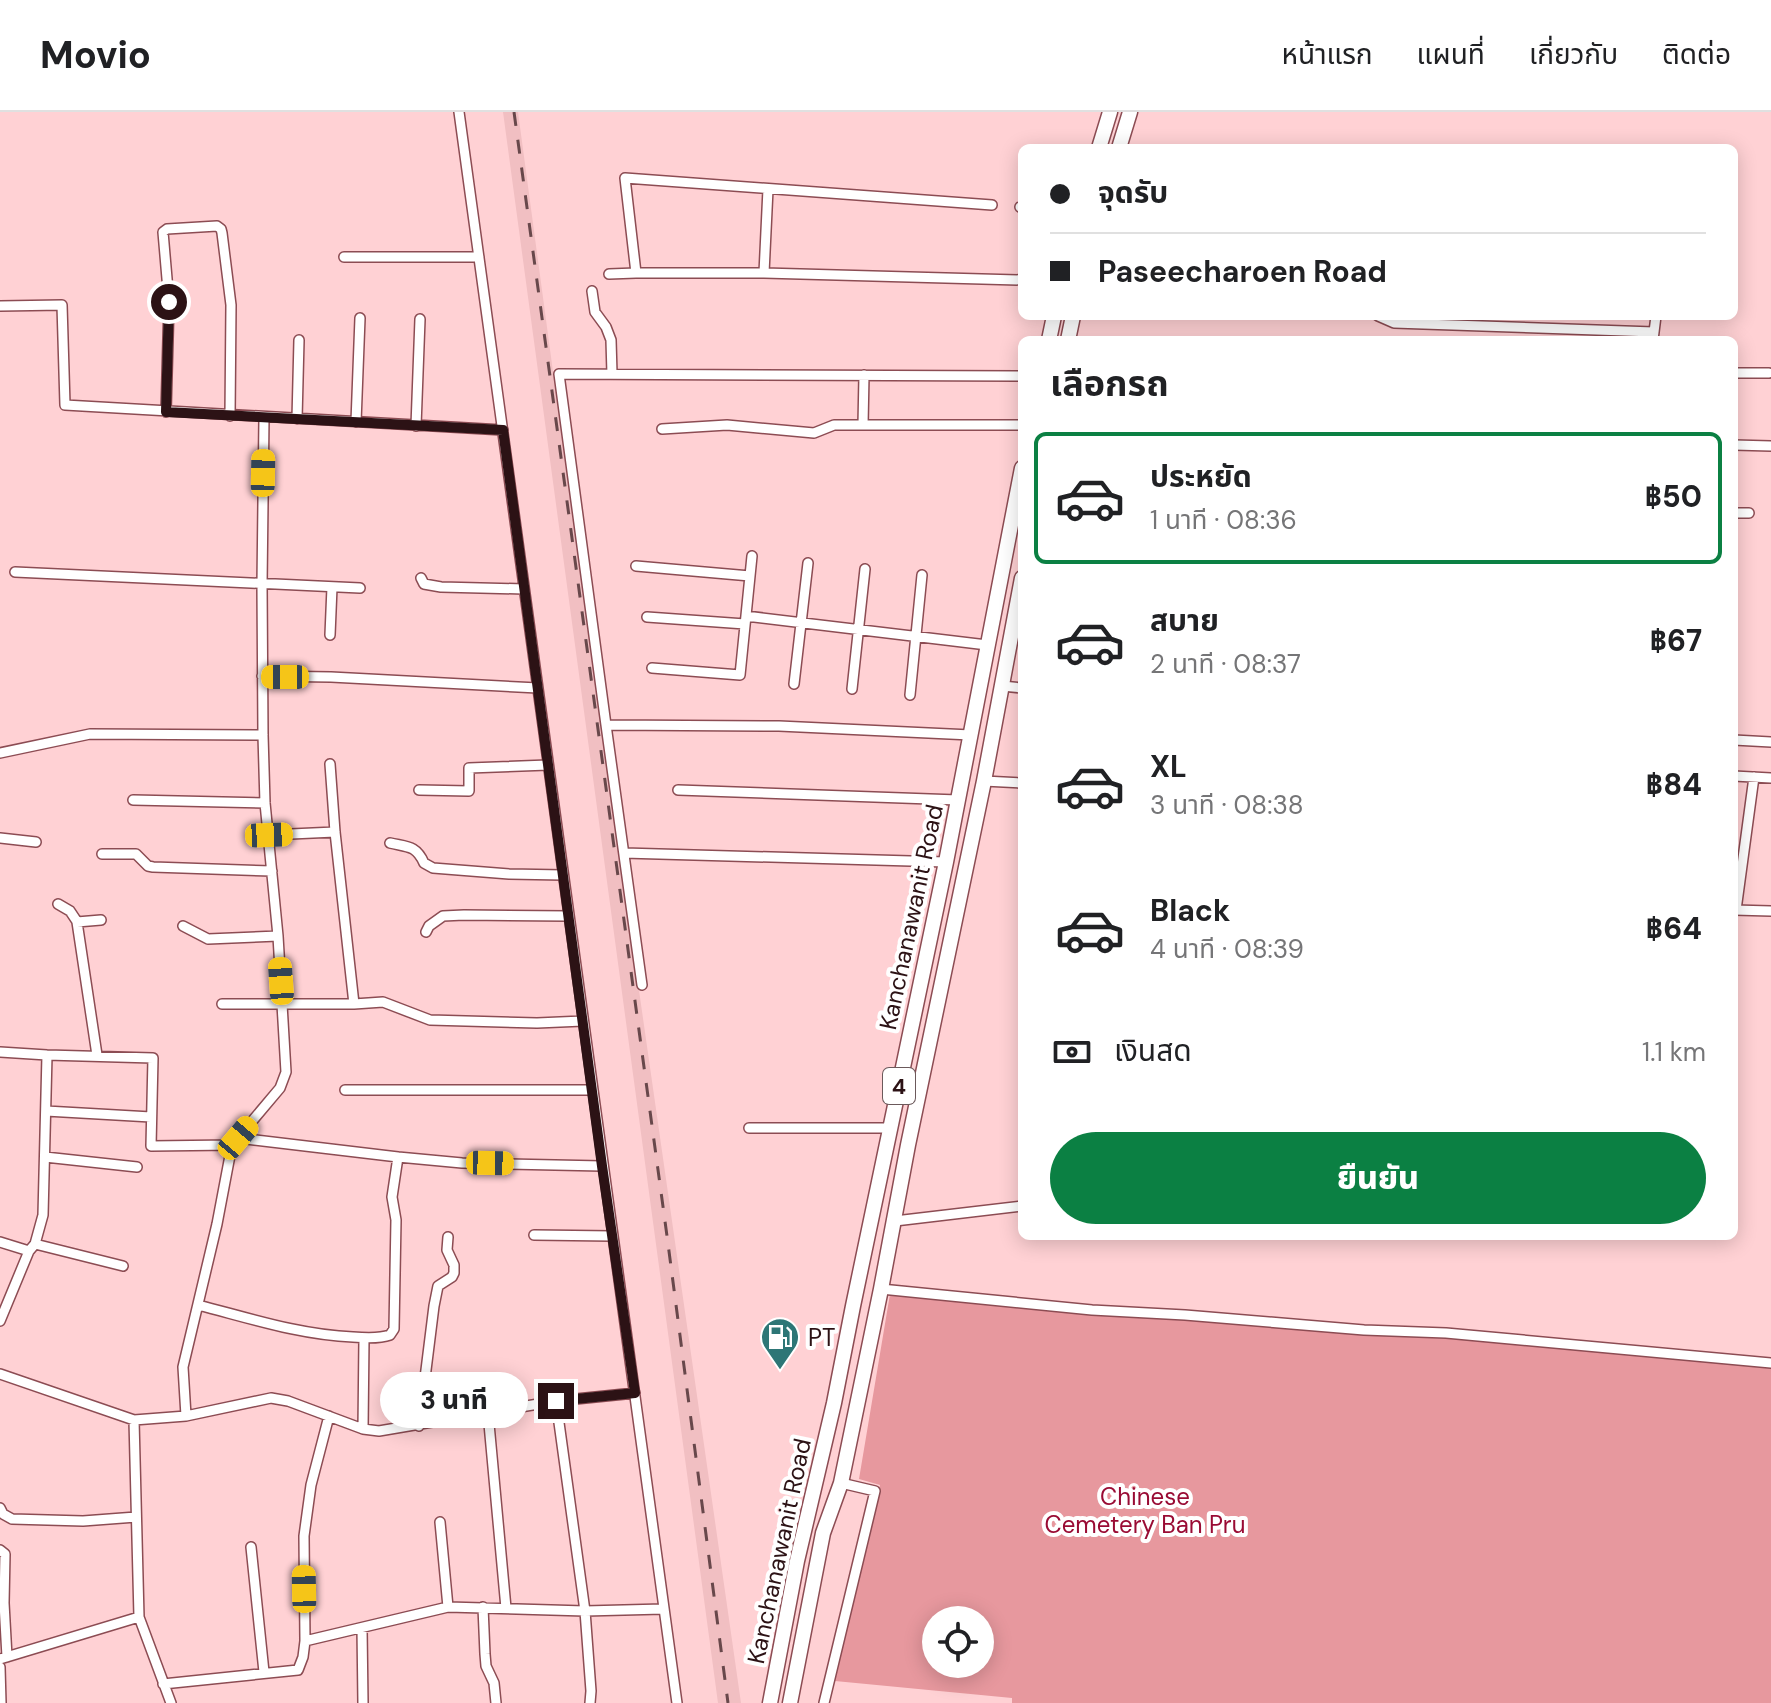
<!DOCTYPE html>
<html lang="th">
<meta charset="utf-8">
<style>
body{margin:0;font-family:"DM Sans","Noto Sans Thai",sans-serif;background:#f6f6f6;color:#202124;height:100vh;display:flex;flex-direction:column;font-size:30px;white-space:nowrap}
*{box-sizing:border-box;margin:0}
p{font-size:26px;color:#757577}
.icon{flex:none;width:44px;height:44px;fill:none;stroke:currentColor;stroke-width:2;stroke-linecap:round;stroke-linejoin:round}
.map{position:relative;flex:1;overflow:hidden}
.sheet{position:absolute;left:1018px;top:224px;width:720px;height:904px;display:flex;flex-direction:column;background:#fff;border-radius:12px;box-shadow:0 4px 20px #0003}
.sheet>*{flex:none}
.guide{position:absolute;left:1018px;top:32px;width:720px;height:176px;border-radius:12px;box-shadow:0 4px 20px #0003;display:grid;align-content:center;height:176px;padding:0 32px;background:#fff}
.tools{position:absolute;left:922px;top:1494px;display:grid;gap:16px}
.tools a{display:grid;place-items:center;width:72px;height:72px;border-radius:50%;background:#fff;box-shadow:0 4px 20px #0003;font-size:40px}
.end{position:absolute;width:36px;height:36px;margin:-18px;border:10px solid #2c1215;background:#fff;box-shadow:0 0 0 4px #fff}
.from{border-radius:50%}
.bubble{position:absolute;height:56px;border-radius:28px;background:#fff;box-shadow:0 4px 20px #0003;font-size:26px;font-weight:800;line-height:56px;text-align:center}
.car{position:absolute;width:24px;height:48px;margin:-24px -12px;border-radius:10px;box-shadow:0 0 6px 2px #0007;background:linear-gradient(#f5c518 24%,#345 0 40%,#f5c518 0 76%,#345 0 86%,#f5c518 0)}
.guide b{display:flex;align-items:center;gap:28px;height:76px;font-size:30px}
.guide b+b{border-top:2px solid #e0e0e0}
.guide i{width:20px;height:20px;background:#202124}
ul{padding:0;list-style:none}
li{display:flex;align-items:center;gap:24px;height:132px;margin:0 16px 12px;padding:0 16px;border:4px solid transparent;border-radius:12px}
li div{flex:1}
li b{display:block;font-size:30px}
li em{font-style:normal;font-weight:800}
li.on{border-color:#0b8043}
li>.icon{width:72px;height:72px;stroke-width:1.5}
h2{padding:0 32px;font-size:36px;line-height:96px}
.pay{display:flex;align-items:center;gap:20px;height:88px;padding:0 32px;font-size:30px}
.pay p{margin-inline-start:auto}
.button{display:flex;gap:16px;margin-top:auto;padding:16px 32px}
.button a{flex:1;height:92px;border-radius:48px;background:#0b8043;color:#fff;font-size:32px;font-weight:800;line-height:92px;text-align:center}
header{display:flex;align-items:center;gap:48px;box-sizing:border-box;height:112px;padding:0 40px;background:#fff;border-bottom:2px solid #e0e0e0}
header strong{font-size:38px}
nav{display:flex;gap:44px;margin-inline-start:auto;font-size:28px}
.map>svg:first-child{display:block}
</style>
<header>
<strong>Movio</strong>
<nav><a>หน้าแรก</a><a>แผนที่</a><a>เกี่ยวกับ</a><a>ติดต่อ</a></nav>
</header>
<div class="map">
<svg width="1771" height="1591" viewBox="0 0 1771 1591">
<rect width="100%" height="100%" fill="#ffd1d4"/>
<path fill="#f1bfc2" d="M503,0h15l76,564 147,1027h-23z"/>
<path fill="#e7989e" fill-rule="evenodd" d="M890,1182l294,24 90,9 172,10 325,29v337h-759v-5l-177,-17 45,-196 -21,-6zM936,1508h44v44h-44z"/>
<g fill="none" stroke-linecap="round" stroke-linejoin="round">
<defs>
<path id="minor" d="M459,0l218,1591
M992,93l-367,-27 11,95h128l258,7
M1020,95h2
M344,145h135
M764,161l4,-84
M609,162l27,-1
M592,179l3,21 11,15 5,13 1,34
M0,194l62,-1 3,100 438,25
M1378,204l16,7 260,9
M1653,228l3,-24
M1734,261h35
M166,300l3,-110 -6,-70 4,-3 50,-3 4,3 1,4 9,72 -1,111
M297,307l2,-79
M356,310l4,-104
M863,313l1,-50
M416,314l4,-107
M662,317l65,-4 87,8 20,-8h188
M1734,333l37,1
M1734,401h15
M636,454l114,10
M15,460l345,16
M421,466l3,6 17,3 83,2
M746,504l241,29
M647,505l98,7
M330,523l2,-48
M652,556l88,7 12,-119
M262,564l69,1 207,11
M794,572l14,-121
M1002,574l20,2
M852,577l13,-120
M910,583l12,-120
M606,613l-47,-351 463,2
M1734,628l37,2
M0,641l90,-19 173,1
M330,652l5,68 19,172
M1734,664l37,2
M984,669l38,2
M419,678l50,1v-23l79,-3
M678,678l280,10
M133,688l132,3
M269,723l66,-3
M0,726l36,4
M390,731c17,4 26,2 34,20l9,5 76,6 54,1
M624,741l322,9
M102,742h34l12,12 5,1 119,4
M58,792l12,7 8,12
M1734,798l37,1
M1736,798l18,-133
M183,814l25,13 70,-3
M426,820l3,-6 14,-10 21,-1 104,1
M642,873l-36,-260 173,1 192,9
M222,892h132l29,-2 47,18 107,3 46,-2
M0,940l47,3 106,3 -2,88 81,-1
M97,943l-20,-133 24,-2
M345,978h247
M46,999l105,6
M749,1016h140
M238,1026l160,19 64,6 140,3
M45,1045l92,10
M895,1109l127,-15
M534,1123l78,1
M0,1130l29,9
M35,1132l88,22
M881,1177l211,21 93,5 179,15 82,3 325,30
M198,1193c51,13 102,30 155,32 12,1 26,2 37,-2l4,-6 2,-109 -4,-23 6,-40
M0,1209l29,-70 6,-7 8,-29 4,-160
M0,1262l134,46 52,-4 85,-18 17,3 75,28 16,2 177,-30 79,-8
M556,1289l29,210 6,80 -1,12
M488,1301l18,195
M186,1304l-3,-49 34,-143 15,-79 48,-57 6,-16 -8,-136 -13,-133 -2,-68 -1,-150 2,-168
M134,1308l5,197 32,86
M419,1314l15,-120 4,-20 14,-9 2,-4v-8l-7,-15 1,-13
M363,1317l1,-91
M0,1396l3,6 9,5 71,2 53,-4
M440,1410l8,85
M251,1435l13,125
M0,1438l5,4 -1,49 3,54
M483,1495l2,47 1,12 8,17 2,20
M362,1516l1,75
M305,1529l143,-34 137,4 78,-2
M0,1547l139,-42
M0,1555l1,36
M163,1572l135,-14 5,-13 2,-16 -1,-105 7,-51 18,-69
M824,1591l51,-212 -34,-8"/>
<path id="highway" d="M1099,36l11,-36
M1119,36l11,-36
M1049,228l5,-24
M1068,228l5,-24
M770,1591l27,-142 37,-158 19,-97 93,-444 76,-394
M790,1591l33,-170 18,-50 40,-194 27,-144 76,-364 38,-203"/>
</defs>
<use href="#minor" stroke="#8c4c53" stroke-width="12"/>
<use href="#highway" stroke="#8c4c53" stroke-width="17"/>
<use href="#minor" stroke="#fff" stroke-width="9"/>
<use href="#highway" stroke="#fff" stroke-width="14"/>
<path stroke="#68484b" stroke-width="3" stroke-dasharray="14 14" stroke-linecap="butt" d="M514,0l153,1124 61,467"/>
</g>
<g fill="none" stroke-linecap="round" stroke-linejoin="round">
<path stroke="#2c1215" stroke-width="10" d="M169,190l-3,110 337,18 99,736 33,227 -79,8"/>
</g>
<defs>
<symbol id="fuel-pin" viewBox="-11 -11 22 30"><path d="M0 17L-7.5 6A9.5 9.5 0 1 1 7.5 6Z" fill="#2d7676" stroke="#fff"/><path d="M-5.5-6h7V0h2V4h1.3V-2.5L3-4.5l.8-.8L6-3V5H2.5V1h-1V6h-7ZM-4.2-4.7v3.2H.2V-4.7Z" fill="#fff"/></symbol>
</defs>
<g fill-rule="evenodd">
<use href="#fuel-pin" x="758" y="1203" width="44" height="60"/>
</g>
<g text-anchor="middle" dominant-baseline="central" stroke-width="8" stroke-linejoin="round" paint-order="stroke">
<rect fill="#fff" stroke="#6b595b" stroke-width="2" x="883" y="956" width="32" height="36" rx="6"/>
<g font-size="22" font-weight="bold" fill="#2c1215">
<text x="899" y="974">4</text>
</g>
<g font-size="24" fill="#2c1215" stroke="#fff">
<text transform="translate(911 805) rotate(-78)">Kanchanawanit Road</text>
<text transform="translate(779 1439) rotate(-78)">Kanchanawanit Road</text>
</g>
<g font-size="24" fill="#2c1215" stroke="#fff" text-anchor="start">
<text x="808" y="1225">PT</text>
</g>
<g font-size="24" fill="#990b34" stroke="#fff">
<text x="1145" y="1384">Chinese<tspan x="1145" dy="28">Cemetery Ban Pru</tspan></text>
</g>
</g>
</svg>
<div class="tools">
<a><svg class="icon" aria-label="locate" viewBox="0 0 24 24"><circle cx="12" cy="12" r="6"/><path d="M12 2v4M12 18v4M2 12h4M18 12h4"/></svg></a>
</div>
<i class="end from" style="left:169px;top:190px"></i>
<i class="end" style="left:556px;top:1289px"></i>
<div class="bubble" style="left:380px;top:1260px;width:148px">3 นาที</div>
<i class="car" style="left:263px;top:361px;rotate:1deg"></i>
<i class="car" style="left:285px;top:565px;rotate:270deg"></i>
<i class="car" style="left:269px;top:723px;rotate:88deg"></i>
<i class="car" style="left:281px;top:869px;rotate:356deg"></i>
<i class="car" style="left:238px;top:1026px;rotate:40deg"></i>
<i class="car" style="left:490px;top:1051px;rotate:91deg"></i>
<i class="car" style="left:304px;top:1477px;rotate:359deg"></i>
<div class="guide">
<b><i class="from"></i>จุดรับ</b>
<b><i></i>Paseecharoen Road</b>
</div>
<section class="sheet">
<h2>เลือกรถ</h2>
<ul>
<li class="on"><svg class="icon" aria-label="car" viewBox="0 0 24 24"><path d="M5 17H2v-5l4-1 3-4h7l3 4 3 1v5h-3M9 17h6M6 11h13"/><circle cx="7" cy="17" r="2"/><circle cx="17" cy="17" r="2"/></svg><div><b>ประหยัด</b><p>1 นาที · 08:36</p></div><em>฿50</em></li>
<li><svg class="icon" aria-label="car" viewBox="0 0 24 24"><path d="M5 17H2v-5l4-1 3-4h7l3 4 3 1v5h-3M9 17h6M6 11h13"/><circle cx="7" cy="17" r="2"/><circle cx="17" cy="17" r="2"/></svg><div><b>สบาย</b><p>2 นาที · 08:37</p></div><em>฿67</em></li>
<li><svg class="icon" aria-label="car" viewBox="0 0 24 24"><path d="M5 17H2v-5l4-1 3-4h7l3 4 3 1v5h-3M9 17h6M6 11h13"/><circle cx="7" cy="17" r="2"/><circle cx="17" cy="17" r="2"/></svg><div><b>XL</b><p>3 นาที · 08:38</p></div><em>฿84</em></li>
<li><svg class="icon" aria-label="car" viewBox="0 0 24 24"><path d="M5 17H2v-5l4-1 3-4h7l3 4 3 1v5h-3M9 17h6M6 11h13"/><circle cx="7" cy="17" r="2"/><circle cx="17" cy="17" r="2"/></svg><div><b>Black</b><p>4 นาที · 08:39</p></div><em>฿64</em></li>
</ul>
<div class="pay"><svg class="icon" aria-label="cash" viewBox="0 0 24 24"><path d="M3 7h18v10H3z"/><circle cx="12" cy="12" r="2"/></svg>เงินสด<p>1.1 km</p></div>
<div class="button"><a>ยืนยัน</a></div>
</section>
</div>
